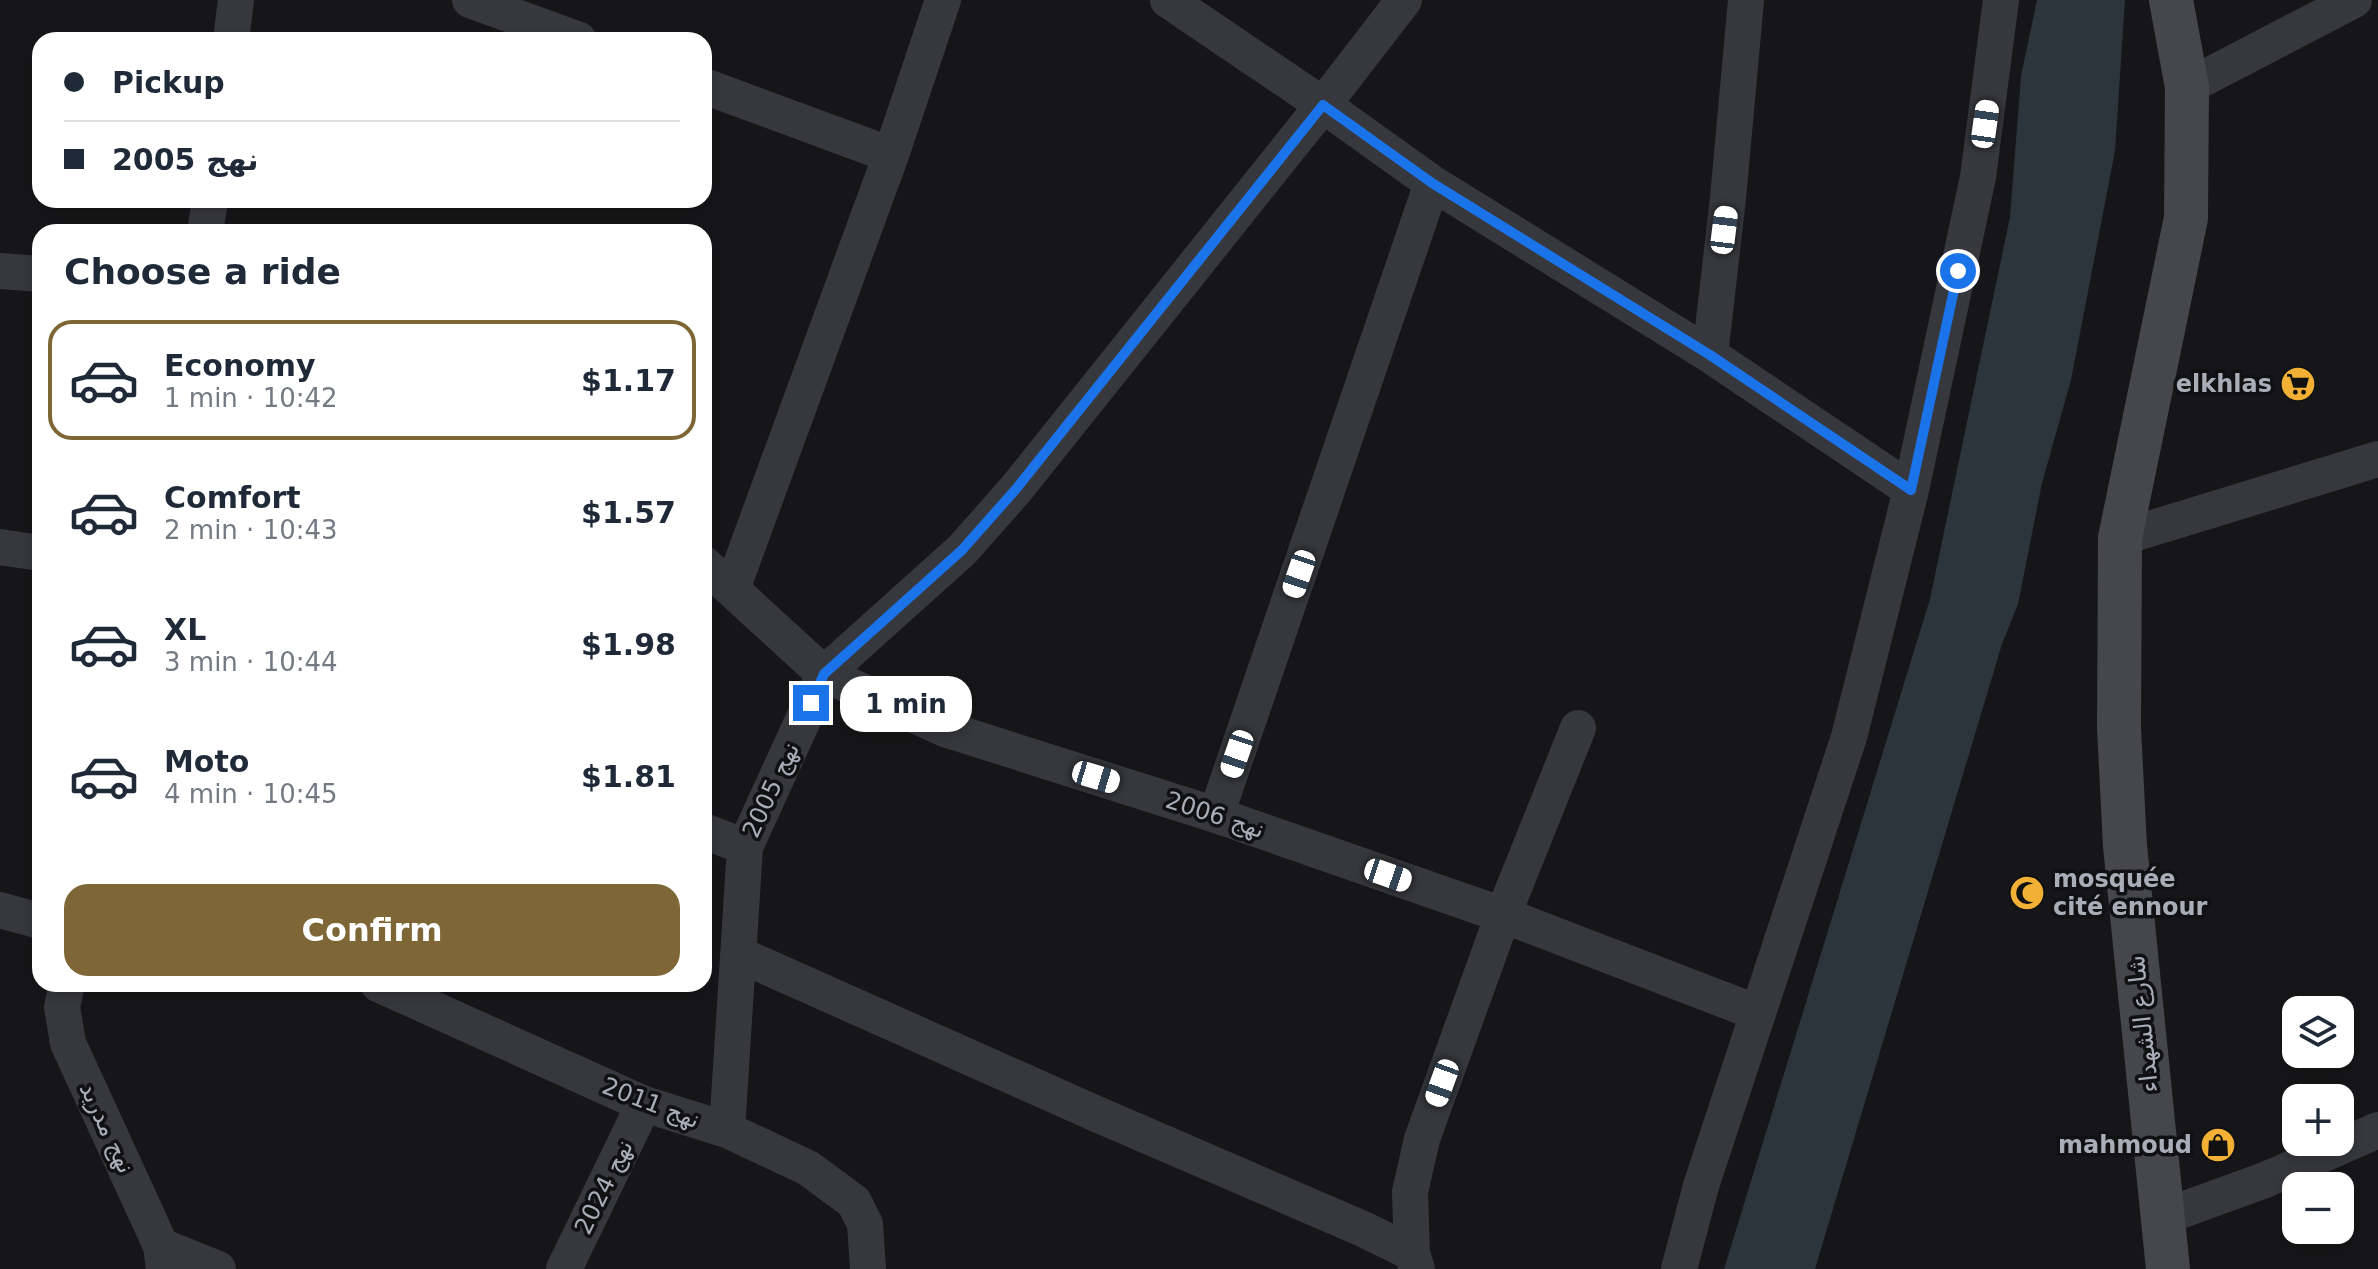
<!DOCTYPE html>
<meta charset="utf-8">
<style>
body{margin:0;font-family:"DejaVu Sans",Vazirmatn,sans-serif;background:#f2f2f3;color:#1f2937;height:100vh;display:flex;flex-direction:column;font-size:30px;white-space:nowrap}
*{box-sizing:border-box;margin:0}
p{font-size:26px;color:#747a83}
.icon{flex:none;width:44px;height:44px;fill:none;stroke:currentColor;stroke-width:2;stroke-linecap:round;stroke-linejoin:round}
.map{position:relative;flex:1;overflow:hidden}
.panel{position:absolute;left:32px;top:224px;width:680px;height:768px;display:flex;flex-direction:column;background:#fff;border-radius:24px;box-shadow:0 4px 12px #0003}
.panel>*{flex:none}
.hud{position:absolute;left:32px;top:32px;width:680px;height:176px;border-radius:24px;box-shadow:0 4px 12px #0003;display:grid;align-content:center;height:176px;padding:0 32px;background:#fff}
.buttons{position:absolute;left:2282px;top:996px;display:grid;gap:16px}
.buttons a{display:grid;place-items:center;width:72px;height:72px;border-radius:16px;background:#fff;box-shadow:0 4px 12px #0003;font-size:40px}
.end{position:absolute;width:36px;height:36px;margin:-18px;border:10px solid #1a73e8;background:#fff;box-shadow:0 0 0 4px #fff}
.from{border-radius:50%}
.bubble{position:absolute;height:56px;border-radius:24px;background:#fff;box-shadow:0 4px 12px #0003;font-size:26px;font-weight:700;line-height:56px;text-align:center}
.car{position:absolute;width:24px;height:48px;margin:-24px -12px;border-radius:10px;box-shadow:0 0 6px 2px #0007;background:linear-gradient(#fff 24%,#345 0 40%,#fff 0 76%,#345 0 86%,#fff 0)}
.hud b{display:flex;align-items:center;gap:28px;height:76px;font-size:30px}
.hud b+b{border-top:2px solid #e0e1e3}
.hud i{width:20px;height:20px;background:#1f2937}
ul{padding:0;list-style:none}
li{display:flex;align-items:center;gap:24px;height:120px;margin:0 16px 12px;padding:0 16px;border:4px solid transparent;border-radius:24px}
li div{flex:1}
li b{display:block;font-size:30px}
li em{font-style:normal;font-weight:700}
li.on{border-color:#7e6636}
li>.icon{width:72px;height:72px;stroke-width:1.5}
h2{padding:0 32px;font-size:36px;line-height:96px}
.button{display:flex;gap:16px;margin-top:auto;padding:16px 32px}
.button a{flex:1;height:92px;border-radius:24px;background:#7e6636;color:#fff;font-size:32px;font-weight:700;line-height:92px;text-align:center}
.map>svg:first-child{display:block}
</style>
<div class="map">
<svg width="2378" height="1269" viewBox="0 0 2378 1269">
<rect width="100%" height="100%" fill="#161618"/>
<path fill="#2c353c" d="M2037,0h88l-10,151 -44,229 -29,103 -24,121 -16,40 -187,625h-91l206,-670 80,-382 11,-141z"/>
<g fill="none" stroke-linecap="round" stroke-linejoin="round">
<path stroke="#37383d" stroke-width="36" d="M470,0l109,40
M1168,0l155,105 109,78 278,172 201,135
M231,40l5,-40
M704,86l187,69
M2187,87l167,-87
M205,232l5,-32
M0,271l40,3
M1710,355l18,-157 18,-198
M2120,538l258,-79
M0,547l40,6
M704,564l120,110 121,55 271,86 287,100 255,98
M732,589l159,-434 52,-155
M1216,815l216,-632
M704,831l41,16
M0,910l40,11
M738,954l354,158 271,117 49,24
M67,984l-5,23 6,36 93,203 3,23
M378,984l266,120 83,26 81,38 46,34 11,22 3,45
M727,1130l18,-283 79,-173 138,-124 54,-61 307,-384 81,-105
M2163,1217l102,-37 113,-50
M161,1246l57,23
M564,1269l80,-165
M1417,1269l-5,-16 -2,-61 12,-53 81,-224 75,-187
M1679,1269l22,-83 148,-449 62,-247 67,-313 23,-177"/>
<path stroke="#45474d" stroke-width="44" d="M2168,1269l-43,-423 -6,-118 1,-190 66,-320 1,-131 -16,-87"/>
</g>
<g fill="none" stroke-linecap="round" stroke-linejoin="round">
<path stroke="#1a73e8" stroke-width="10" d="M811,703l13,-29 138,-124 54,-61 307,-384 109,78 278,172 201,135 47,-219"/>
</g>
<defs>
<symbol id="supermarket-disc" viewBox="-11 -11 22 22"><circle r="9.5" fill="#f2b134" stroke="#111113"/><path d="M-6-5.5h2.5l.6 2H6L4.5 2H-2.5L-4.4-4H-6ZM-1.5 3.2a1.3 1.3 0 1 0 .1 0ZM3 3.2a1.3 1.3 0 1 0 .1 0Z" fill="#111"/></symbol>
<symbol id="mosque-disc" viewBox="-11 -11 22 22"><circle r="9.5" fill="#f2b134" stroke="#111113"/><path d="M3.5-4.9A6 6 0 1 0 3.5 4.9A5 5 0 1 1 3.5-4.9Z" fill="#111"/></symbol>
<symbol id="shop-disc" viewBox="-11 -11 22 22"><circle r="9.5" fill="#f2b134" stroke="#111113"/><path d="M-5-2.5h2.3a2.7 3.5 0 0 1 5.4 0H5L5.5 6h-11ZM-1.5-2.5h3a1.5 2.3 0 0 0-3 0Z" fill="#111"/></symbol>
</defs>
<g fill-rule="evenodd">
<use href="#supermarket-disc" x="2278" y="364" width="40" height="40"/>
<use href="#mosque-disc" x="2007" y="873" width="40" height="40"/>
<use href="#shop-disc" x="2198" y="1125" width="40" height="40"/>
</g>
<g text-anchor="middle" dominant-baseline="central" stroke-width="7" stroke-linejoin="round" paint-order="stroke">
<g font-size="24" font-weight="bold" fill="#a8adb8" stroke="#111113" text-anchor="end">
<text x="2272" y="384">elkhlas</text>
<text x="2053" y="879" text-anchor="start">mosquée<tspan x="2053" dy="28">cité ennour</tspan></text>
<text x="2192" y="1145">mahmoud</text>
</g>
<g font-size="24" fill="#a8adb8" stroke="#111113">
<text transform="translate(771 790) rotate(-65)">نهج 2005</text>
<text transform="translate(1215 815) rotate(18)">نهج 2006</text>
<text transform="translate(2143 1024) rotate(-96)">شارع الشهداء</text>
<text transform="translate(651 1103) rotate(21)">نهج 2011</text>
<text transform="translate(107 1128) rotate(65)">نهج مدريد</text>
<text transform="translate(604 1187) rotate(-64)">نهج 2024</text>
</g>
</g>
</svg>
<div class="buttons">
<a><svg class="icon" aria-label="layers" viewBox="0 0 24 24"><path d="M12 4l9 5-9 5-9-5zM3 14l9 5 9-5"/></svg></a>
<a>+</a>
<a>−</a>
</div>
<i class="end from" style="left:1958px;top:271px"></i>
<i class="end" style="left:811px;top:703px"></i>
<div class="bubble" style="left:840px;top:676px;width:132px">1 min</div>
<i class="car" style="left:1985px;top:124px;rotate:8deg"></i>
<i class="car" style="left:1724px;top:230px;rotate:7deg"></i>
<i class="car" style="left:1299px;top:574px;rotate:199deg"></i>
<i class="car" style="left:1237px;top:754px;rotate:199deg"></i>
<i class="car" style="left:1096px;top:777px;rotate:107deg"></i>
<i class="car" style="left:1388px;top:875px;rotate:109deg"></i>
<i class="car" style="left:1442px;top:1083px;rotate:200deg"></i>
<div class="hud">
<b><i class="from"></i>Pickup</b>
<b><i></i>نهج 2005</b>
</div>
<section class="panel">
<h2>Choose a ride</h2>
<ul>
<li class="on"><svg class="icon" aria-label="car" viewBox="0 0 24 24"><path d="M5 17H2v-5l4-1 3-4h7l3 4 3 1v5h-3M9 17h6M6 11h13"/><circle cx="7" cy="17" r="2"/><circle cx="17" cy="17" r="2"/></svg><div><b>Economy</b><p>1 min · 10:42</p></div><em>$1.17</em></li>
<li><svg class="icon" aria-label="car" viewBox="0 0 24 24"><path d="M5 17H2v-5l4-1 3-4h7l3 4 3 1v5h-3M9 17h6M6 11h13"/><circle cx="7" cy="17" r="2"/><circle cx="17" cy="17" r="2"/></svg><div><b>Comfort</b><p>2 min · 10:43</p></div><em>$1.57</em></li>
<li><svg class="icon" aria-label="car" viewBox="0 0 24 24"><path d="M5 17H2v-5l4-1 3-4h7l3 4 3 1v5h-3M9 17h6M6 11h13"/><circle cx="7" cy="17" r="2"/><circle cx="17" cy="17" r="2"/></svg><div><b>XL</b><p>3 min · 10:44</p></div><em>$1.98</em></li>
<li><svg class="icon" aria-label="car" viewBox="0 0 24 24"><path d="M5 17H2v-5l4-1 3-4h7l3 4 3 1v5h-3M9 17h6M6 11h13"/><circle cx="7" cy="17" r="2"/><circle cx="17" cy="17" r="2"/></svg><div><b>Moto</b><p>4 min · 10:45</p></div><em>$1.81</em></li>
</ul>
<div class="button"><a>Confirm</a></div>
</section>
</div>
